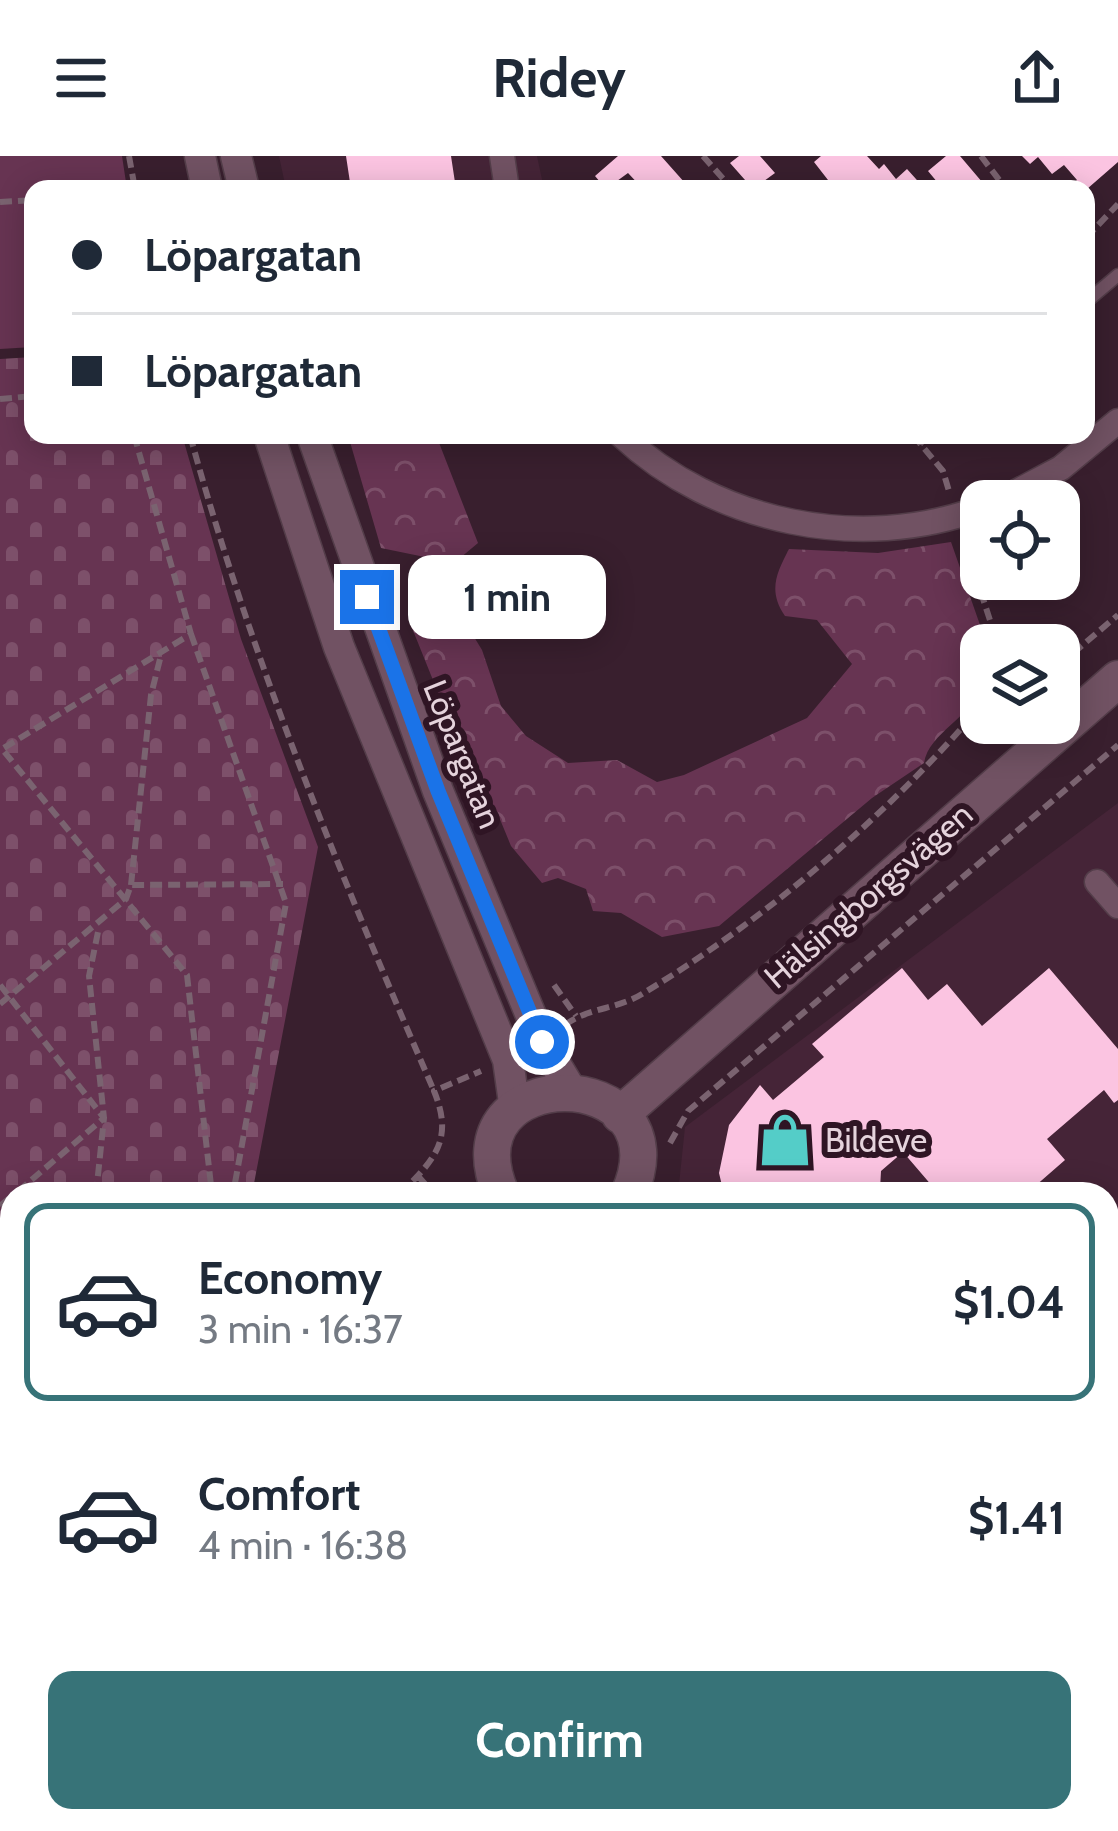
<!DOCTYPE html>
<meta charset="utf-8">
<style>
body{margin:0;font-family:Cabin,sans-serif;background:#f6f6f7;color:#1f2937;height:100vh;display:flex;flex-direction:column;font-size:45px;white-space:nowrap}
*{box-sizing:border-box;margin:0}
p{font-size:39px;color:#747a83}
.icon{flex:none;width:66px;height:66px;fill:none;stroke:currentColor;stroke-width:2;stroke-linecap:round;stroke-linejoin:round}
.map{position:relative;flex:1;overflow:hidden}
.panel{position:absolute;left:0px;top:1026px;width:1119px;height:651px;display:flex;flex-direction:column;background:#fff;border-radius:36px 36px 0 0;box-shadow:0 6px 30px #0003}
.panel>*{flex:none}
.guide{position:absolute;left:24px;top:24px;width:1071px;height:264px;border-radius:24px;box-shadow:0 6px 30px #0003;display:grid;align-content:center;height:264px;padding:0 48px;background:#fff}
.fabs{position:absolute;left:960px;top:324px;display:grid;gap:24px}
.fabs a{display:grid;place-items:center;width:120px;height:120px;border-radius:24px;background:#fff;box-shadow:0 6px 30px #0003;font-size:60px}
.end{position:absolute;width:54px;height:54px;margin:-27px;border:15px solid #1a73e8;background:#fff;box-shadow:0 0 0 6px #fff}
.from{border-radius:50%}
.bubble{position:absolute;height:84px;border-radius:24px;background:#fff;box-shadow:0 6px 30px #0003;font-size:39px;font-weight:800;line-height:84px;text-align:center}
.guide b{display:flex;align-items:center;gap:42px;height:114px;font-size:45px}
.guide b+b{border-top:3px solid #e0e1e3}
.guide i{width:30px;height:30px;background:#1f2937}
ul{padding:21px 0 0;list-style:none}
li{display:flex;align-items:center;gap:36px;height:198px;margin:0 24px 18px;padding:0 24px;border:6px solid transparent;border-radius:24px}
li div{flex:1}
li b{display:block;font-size:45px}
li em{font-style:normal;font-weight:800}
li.current{border-color:#377378}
li>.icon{width:108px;height:108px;stroke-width:1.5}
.primary-button{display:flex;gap:24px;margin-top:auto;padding:24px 48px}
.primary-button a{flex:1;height:138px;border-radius:24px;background:#377378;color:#fff;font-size:48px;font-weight:800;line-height:138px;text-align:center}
header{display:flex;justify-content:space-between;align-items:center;height:156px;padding:0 48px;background:#fff;font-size:54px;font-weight:800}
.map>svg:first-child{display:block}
</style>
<header><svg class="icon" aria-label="menu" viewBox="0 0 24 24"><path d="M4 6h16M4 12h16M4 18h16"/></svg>Ridey<svg class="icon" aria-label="share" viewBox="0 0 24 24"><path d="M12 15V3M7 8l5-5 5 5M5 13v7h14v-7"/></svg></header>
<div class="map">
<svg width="1118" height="1675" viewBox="0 0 1118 1675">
<defs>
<pattern id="forest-crowns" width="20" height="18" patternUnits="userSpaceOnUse" patternTransform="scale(3)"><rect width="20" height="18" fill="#673452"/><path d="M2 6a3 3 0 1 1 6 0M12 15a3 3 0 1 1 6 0" fill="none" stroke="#7d506a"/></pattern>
<pattern id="cemetery-stones" width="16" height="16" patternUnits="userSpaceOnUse" patternTransform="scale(3)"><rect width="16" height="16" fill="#673452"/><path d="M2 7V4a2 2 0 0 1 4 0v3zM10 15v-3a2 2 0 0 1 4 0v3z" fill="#7d506a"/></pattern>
</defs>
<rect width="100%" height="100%" fill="#391f2e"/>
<path fill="#452437" d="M279,0h258l7,33h-258z
M1118,647v564l-11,1v-174h-429l7,-67z"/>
<path fill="url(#forest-crowns)" d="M348,279h88l42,108 -24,20 -73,-15z
M951,386l36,103h-6c0,12 3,28 0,40 -9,33 -52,47 -57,78l-52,35 -153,128 -57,11 -41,-24 -28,-2 -7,-22 -28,-11 -16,5 -31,-37 -14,-34 -23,-19 -6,-26 -60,-149 14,-17 38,13 22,36 19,56 25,30 42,27 49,-3 40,22 27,-7 123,-57 45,-54 -35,-44 -32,-4c-17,-25 -9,-42 4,-67l89,4z"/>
<path fill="url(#cemetery-stones)" d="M33,201v78h149l59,204 77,208 -66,347h-240v386l-12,11v-1232z"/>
<path fill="#673452" d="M0,0h122l5,33h-94v158l-33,2z"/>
<path fill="#fbc4e1" d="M346,0h105l5,33h-105z
M618,0h43l24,27 -7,6h-35l-15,-16 -22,16 -11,-13z
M739,0h21l15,17 -22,16 -23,-26z
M821,0h46l12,13 5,-5 12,15 11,-10 18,20h-90l-21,-27z
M946,0h14l28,33h-45l-15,-18z
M1022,0h96v6l-31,27h-21l11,-9 -13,-15 -12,9 -14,-17 -8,7z
M902,812l26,32 19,-16 35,42 67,-58 69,81v51l-4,3 -10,-13 -57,49 18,21 -39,34h-87l-36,-42 -22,19 -1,18 -17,-2 -8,7h-131l-5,-21 10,-48 31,-40 13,15 51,-43 -12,-13z
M1118,1636v39h-6l-5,-35z
M420,1665h81l-13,10h-60z"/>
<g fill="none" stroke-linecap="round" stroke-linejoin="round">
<defs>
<path id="service" d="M1086,146l32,-27
M1107,1168l11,172"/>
<path id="minor" d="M502,0l5,33
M621,279c94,88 239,118 360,73
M999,345l62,-33 57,-47
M1097,726l21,24
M1107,1342l11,-1
M0,1655l12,-11
M807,1665l5,10
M1020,1665l4,10"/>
<path id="tertiary" d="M200,0l7,33
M236,0l8,33
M269,279l70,212 169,413 7,50
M312,279l126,356 104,251 29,48
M0,1511l12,-11"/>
<path id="secondary" d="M620,959l498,-436
M501,1038c-58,-136 187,-133 128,0
M901,1665l4,10"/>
</defs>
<use href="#service" stroke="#533d49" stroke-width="15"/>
<use href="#minor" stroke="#533d49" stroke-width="27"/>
<use href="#tertiary" stroke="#533d49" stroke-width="33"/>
<use href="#secondary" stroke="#533d49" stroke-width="39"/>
<path stroke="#7a6370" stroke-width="6" stroke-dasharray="12 6" stroke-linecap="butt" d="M129,0l6,33
M703,0l23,26 16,7
M981,0l25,33
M0,46l33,-2
M1086,82l32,-34
M0,243l33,-3
M134,279l57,199 -189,115 185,226 25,219
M190,279c62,227 151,441 244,656
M913,279l30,36 6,20
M920,288l9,-9
M964,384l34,105
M191,478l95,269 -53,291
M1059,509l59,-50
M131,729l20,-190 11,-44
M0,829l104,133 -89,76
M554,829l22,31
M0,848l126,-105 5,-14 152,-1
M565,869c22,-17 53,-16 77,-31 124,-75 245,-178 339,-288
M670,987l18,-32 430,-366
M418,1020l16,18
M96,1038l8,-76 -15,-142 10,-49
M400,1038c35,-35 54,-54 34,-103l47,-20
M0,1050l12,-10
M0,1202l12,15
M0,1249l12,-10
M0,1426l12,-11
M0,1447l12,-11
M0,1451l12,13
M1107,1496l11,-6
M0,1593l12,-11
M173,1674l11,-9
M406,1675l1,-10
M549,1675l11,-10"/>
<use href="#service" stroke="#715263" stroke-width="12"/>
<use href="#minor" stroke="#715263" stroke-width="24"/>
<use href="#tertiary" stroke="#715263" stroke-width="30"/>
<use href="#secondary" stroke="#715263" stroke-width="36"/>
</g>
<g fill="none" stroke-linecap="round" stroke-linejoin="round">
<path stroke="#1a73e8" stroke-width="15" d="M367,441l71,194 104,251"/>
</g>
<defs>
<symbol id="shop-bare" viewBox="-9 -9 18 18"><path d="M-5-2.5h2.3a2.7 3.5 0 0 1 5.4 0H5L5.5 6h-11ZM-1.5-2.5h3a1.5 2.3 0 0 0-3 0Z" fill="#54cdc8" stroke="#2f1524" stroke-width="2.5" paint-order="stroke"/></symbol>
</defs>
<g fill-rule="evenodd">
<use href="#shop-bare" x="747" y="946" width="76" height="76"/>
</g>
<g text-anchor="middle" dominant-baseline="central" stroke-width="12" stroke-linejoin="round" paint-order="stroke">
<g font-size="33" fill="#e5d3dc" stroke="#2f1524">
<text transform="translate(463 598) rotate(68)">Löpargatan</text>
<text transform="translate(868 739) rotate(-41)">Hälsingborgsvägen</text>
</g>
<g font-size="33" fill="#e5d3dc" stroke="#2f1524" text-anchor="start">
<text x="825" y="984">Bildeve</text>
</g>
</g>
</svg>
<div class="fabs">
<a><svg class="icon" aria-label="locate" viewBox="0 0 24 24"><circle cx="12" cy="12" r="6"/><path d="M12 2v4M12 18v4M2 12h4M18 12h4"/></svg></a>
<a><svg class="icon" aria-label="layers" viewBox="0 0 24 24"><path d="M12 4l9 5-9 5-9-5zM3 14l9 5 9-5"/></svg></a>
</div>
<i class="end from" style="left:542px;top:886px"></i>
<i class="end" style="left:367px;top:441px"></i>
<div class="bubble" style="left:408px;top:399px;width:198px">1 min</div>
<div class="guide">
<b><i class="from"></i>Löpargatan</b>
<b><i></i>Löpargatan</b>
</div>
<section class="panel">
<ul>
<li class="current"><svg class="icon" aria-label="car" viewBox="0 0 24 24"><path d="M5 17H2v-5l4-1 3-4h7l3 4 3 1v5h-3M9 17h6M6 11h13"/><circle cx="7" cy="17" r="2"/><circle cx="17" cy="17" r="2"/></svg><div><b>Economy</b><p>3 min · 16:37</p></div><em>$1.04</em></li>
<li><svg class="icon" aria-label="car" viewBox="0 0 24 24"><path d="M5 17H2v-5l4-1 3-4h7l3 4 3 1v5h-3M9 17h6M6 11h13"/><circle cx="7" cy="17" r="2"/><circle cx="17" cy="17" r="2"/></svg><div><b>Comfort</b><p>4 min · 16:38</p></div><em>$1.41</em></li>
</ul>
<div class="primary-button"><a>Confirm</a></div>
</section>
</div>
